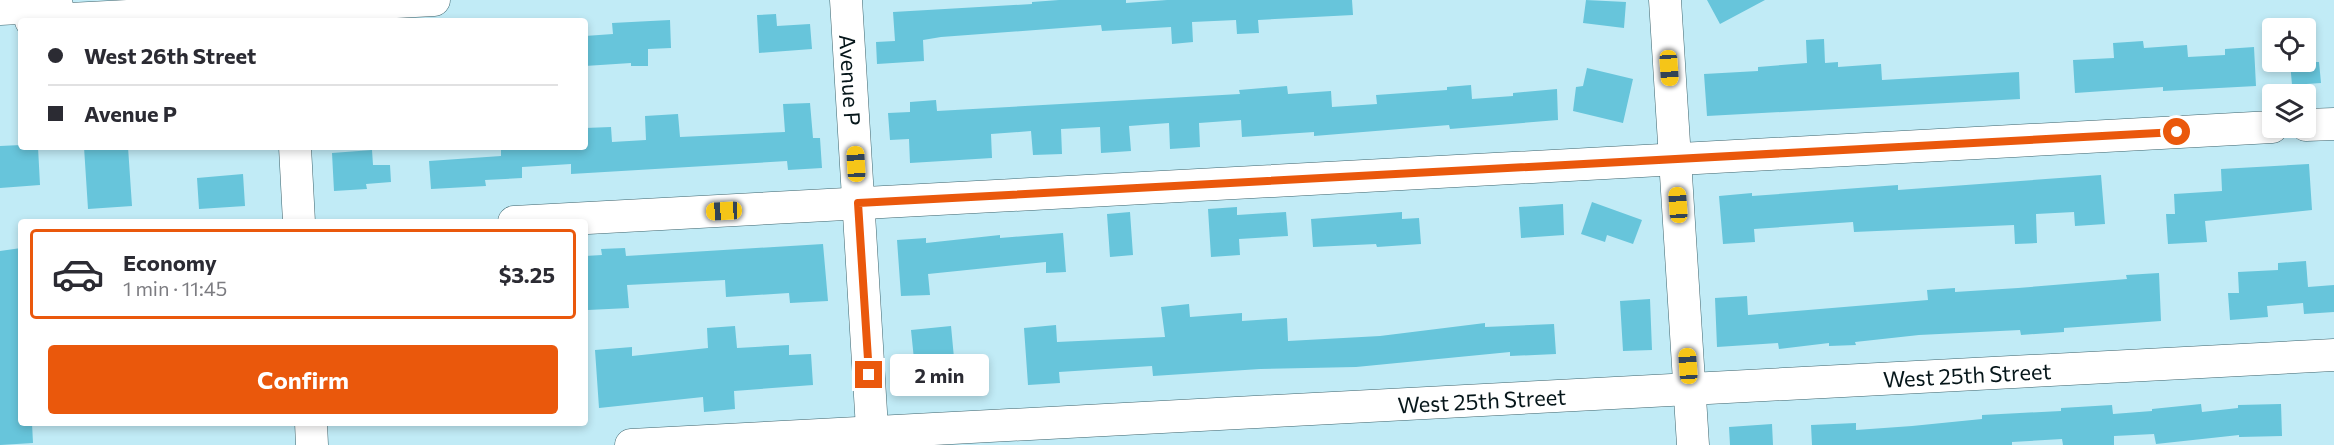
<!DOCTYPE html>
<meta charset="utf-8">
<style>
body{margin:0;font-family:Commissioner,sans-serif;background:#f2f2f3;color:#2b2b33;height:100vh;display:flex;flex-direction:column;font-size:22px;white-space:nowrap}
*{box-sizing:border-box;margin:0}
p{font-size:20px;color:#7c7c81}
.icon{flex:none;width:33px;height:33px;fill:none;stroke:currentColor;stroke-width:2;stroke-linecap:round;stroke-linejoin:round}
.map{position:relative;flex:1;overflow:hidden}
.details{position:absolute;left:18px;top:219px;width:570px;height:207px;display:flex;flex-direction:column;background:#fff;border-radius:6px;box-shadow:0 3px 9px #0003}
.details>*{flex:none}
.banner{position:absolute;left:18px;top:18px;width:570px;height:132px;border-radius:6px;box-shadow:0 3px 9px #0003;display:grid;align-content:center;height:132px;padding:0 30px;background:#fff}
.buttons{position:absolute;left:2262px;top:18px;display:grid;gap:12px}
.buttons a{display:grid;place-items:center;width:54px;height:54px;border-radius:6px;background:#fff;box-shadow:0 3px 9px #0003;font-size:30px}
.end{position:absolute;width:27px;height:27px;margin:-14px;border:8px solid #ea580c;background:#fff;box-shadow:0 0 0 3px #fff}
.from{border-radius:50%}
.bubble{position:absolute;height:42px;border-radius:6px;background:#fff;box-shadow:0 3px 9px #0003;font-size:20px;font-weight:700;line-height:42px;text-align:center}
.car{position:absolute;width:18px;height:36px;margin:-18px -9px;border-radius:8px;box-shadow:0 0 4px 2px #0007;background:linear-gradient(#f5c518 24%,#345 0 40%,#f5c518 0 76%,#345 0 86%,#f5c518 0)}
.banner b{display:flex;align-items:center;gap:21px;height:57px;font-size:22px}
.banner b+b{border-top:2px solid #e1e1e2}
.banner i{width:15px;height:15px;background:#2b2b33}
ul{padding:10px 0 0;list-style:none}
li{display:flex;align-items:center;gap:18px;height:90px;margin:0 12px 9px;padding:0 18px;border:3px solid transparent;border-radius:6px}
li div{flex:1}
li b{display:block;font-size:22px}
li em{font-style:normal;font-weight:700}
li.selected{border-color:#ea580c}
li>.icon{width:54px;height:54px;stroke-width:1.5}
.cta{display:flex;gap:12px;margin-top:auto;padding:12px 30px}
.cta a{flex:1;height:69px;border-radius:6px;background:#ea580c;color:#fff;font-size:24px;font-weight:700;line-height:69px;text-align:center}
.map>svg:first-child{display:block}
</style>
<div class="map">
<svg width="2334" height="445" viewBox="0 0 2334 445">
<rect width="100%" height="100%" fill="#c1ebf6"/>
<path fill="#67c5db" d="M1059,0h67v3l41,-3h185l1,15 -95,5 1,13 -22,1 -1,-14 -44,2 1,20 -21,2 -1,-17 -69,4 -1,-6 -160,12 -18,3 1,21 -47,3 -1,-22 19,-1 -2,-29 139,-8v-2z
M1586,0l40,2 -2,26 -41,-5z
M1707,0h58l-45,24z
M776,14l1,12 33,-2 2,25 -53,4 -2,-38z
M670,20l1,28 -23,1v17h-17v-3l-46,3v-30l28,-2 -1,-11z
M1824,39l1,24 13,-1v5l43,-3 1,16 137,-8 1,27 -313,17 -3,-42 54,-3v-4l49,-4 -1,-23z
M2143,41l1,7 43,-3 1,12 37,-2v-6l29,-2 2,39 -93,5v-4l-88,6 -2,-33 41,-2 -1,-15z
M2290,62h29l2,21 -29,2z
M1587,68l46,11 -10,44 -50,-12 3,-24 7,-1z
M1471,85l1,14 41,-3v-3l44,-4 1,31 -108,9 -1,-4 -135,11v-4l-72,5 -1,-17 -42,3 1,24 -30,2 -1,-26 -40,3 2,25 -30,2 -1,-26 -39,2 1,25 -29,1 -2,-24 -40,3 1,24 -82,5 -1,-24 -19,1 -2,-27 22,-1v-10l26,-2 1,11 303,-17 -1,-4 48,-4 1,8 43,-3 1,16 45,-3 -1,-9 71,-5v-3z
M810,103l3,35h7l2,30 -34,2 -1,-9 -216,13v-10l-49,3v11l-37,2 1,6 -55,3 -2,-28 72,-5v-9h84v-19l26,-1 1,15 34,-2 -1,-24 33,-2 2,23 105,-5 -2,-28z
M21,145v2h17l2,38 -40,3v-42z
M84,147h44l4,59 -44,3z
M372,150l1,15h17l1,17 -25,2 1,5 -33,2 -2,-38z
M2309,164l3,46 -107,11 2,21 -39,2 -2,-30h9l-1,-20 48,-3 -1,-22z
M243,174l2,32 -46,3 -2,-31z
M2101,175l4,49 -30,2 -1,-14 -38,2 1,29 -22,1 -1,-19 -160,7 -1,-10 -99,7 1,13 -32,2 -4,-48 33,-3v3l146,-11v5z
M1592,202l50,18 -9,24 -26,-9 -2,7 -24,-8z
M1563,204l1,31 -43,3 -2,-31z
M1237,207v8l49,-3 2,24 -49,3 1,16 -29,2 -3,-48z
M1130,212l3,43 -23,2 -3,-43z
M1402,212v7l17,-1 2,26 -44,3 -1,-3 -63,3 -2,-28z
M1063,233l3,39 -20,1v-11l-118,12 2,21 -29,1 -4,-56 29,-2v5l74,-8v3z
M823,244l5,57 -38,2 -1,-10 -63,4 -1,-17 -98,5 2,23 -41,2 -3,-54 17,-1 -1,-6 24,-1 1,8z
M21,248v175h11l1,20 -33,2v-194z
M2306,261l2,26 26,-2v27l-30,2 -1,-11 -36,3 1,11 -38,3 -2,-27h11l-1,-21 40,-2v-7z
M2159,273l2,48 -97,7v4l-43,3 -1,-5 -101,5 -64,7 1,3 -27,1v-3l-50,6 -1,-6 -61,4 -2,-49 32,-2 1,19 180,-15 -1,-10 28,-2v4l63,-4 109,-9 -1,-4z
M1650,299l2,51 -29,1 -3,-50z
M1189,304l1,13 52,-4v8l45,-3 1,23 92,-5 105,-13v4l69,-3 2,30 -46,2v-4l-154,15 -96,2 -107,7 -1,-10 -93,6 1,11 -32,2 -4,-57 32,-3 1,17 108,-5 -4,-30z
M735,326l2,22 52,-3v10l22,-1 2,31 -79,6 1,18 -31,3 -1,-15 -104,11 -4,-58 37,-3v9l76,-8 -1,-20z
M951,326l6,64 -36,4 -2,-16 -3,1 -5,-49z
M2201,404l1,8 36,-4v-3l43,-1 1,32 -43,1v-2l-83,9 -2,-10 -40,2v9h-51l-1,-6 -50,3v3h-200l-1,-20 45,-2v7l56,-4 70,-7v-4l79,-4v-3l51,-3 1,9 39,-3v-2z
M1772,424l1,21h-43l-1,-18z"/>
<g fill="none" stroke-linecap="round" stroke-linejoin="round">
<defs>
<g id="minor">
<path id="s1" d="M846,0l27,445"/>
<path d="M1665,0l28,445"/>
<path d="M0,9l57,-3"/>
<path d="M31,21l403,-21"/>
<path d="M2306,125l28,-1"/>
<path d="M295,147l4,75"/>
<path d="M514,222l1758,-95"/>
<path d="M311,423l1,22"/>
<path id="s2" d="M631,445l1703,-90"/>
</g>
</defs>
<use href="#minor" stroke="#3d646d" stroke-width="33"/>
<use href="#minor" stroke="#fff" stroke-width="32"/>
</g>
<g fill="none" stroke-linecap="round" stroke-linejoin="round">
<path stroke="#ea580c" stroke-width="8" d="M869,375l-11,-172 1319,-71"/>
</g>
<g text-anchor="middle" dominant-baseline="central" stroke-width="4.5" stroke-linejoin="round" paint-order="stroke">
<g font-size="22" fill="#06161a" stroke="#c1ebf6">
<text stroke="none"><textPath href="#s1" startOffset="80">Avenue P</textPath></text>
<text stroke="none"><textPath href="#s2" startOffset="1338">West 25th Street</textPath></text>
<text stroke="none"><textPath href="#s2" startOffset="852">West 25th Street</textPath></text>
</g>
</g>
</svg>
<div class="buttons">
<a><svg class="icon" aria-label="locate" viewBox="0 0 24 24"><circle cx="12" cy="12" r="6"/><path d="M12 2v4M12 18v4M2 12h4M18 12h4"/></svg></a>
<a><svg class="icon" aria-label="layers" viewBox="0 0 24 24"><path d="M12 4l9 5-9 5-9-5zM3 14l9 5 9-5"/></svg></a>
</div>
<i class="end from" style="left:2177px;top:132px"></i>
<i class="end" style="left:869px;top:375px"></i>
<div class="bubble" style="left:890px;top:354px;width:99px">2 min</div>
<i class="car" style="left:1669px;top:68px;rotate:176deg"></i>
<i class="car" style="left:856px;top:164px;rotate:357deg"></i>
<i class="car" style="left:1678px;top:205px;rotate:356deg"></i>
<i class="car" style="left:724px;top:211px;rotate:267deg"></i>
<i class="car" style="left:1688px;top:366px;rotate:356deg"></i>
<div class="banner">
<b><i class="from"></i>West 26th Street</b>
<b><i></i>Avenue P</b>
</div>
<section class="details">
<ul>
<li class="selected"><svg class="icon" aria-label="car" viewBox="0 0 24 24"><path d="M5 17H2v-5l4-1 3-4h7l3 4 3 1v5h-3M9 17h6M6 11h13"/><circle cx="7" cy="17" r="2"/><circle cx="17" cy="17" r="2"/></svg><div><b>Economy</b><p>1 min · 11:45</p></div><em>$3.25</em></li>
</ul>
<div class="cta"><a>Confirm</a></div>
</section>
</div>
